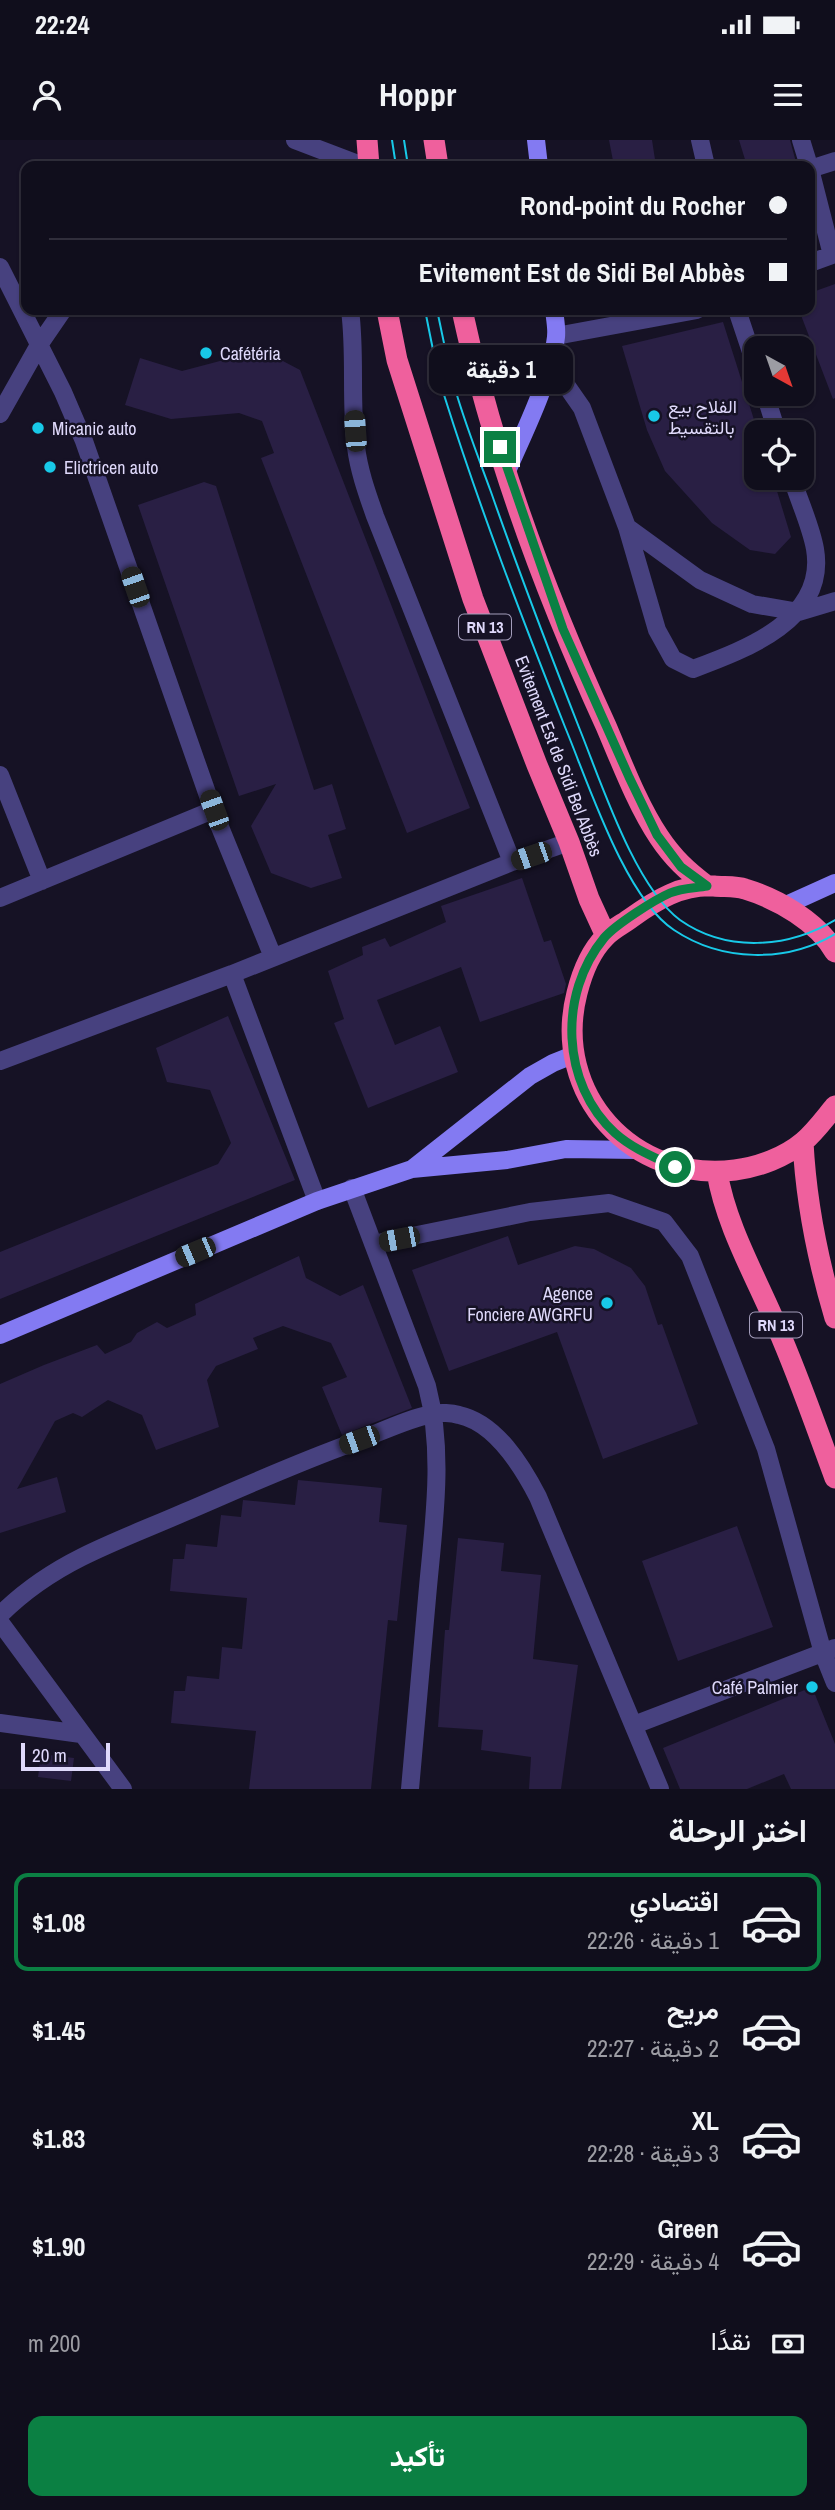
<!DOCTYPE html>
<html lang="ar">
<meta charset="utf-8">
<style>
body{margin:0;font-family:"Archivo Narrow",Vazirmatn,sans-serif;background:#191725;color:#f1f3f6;direction:rtl;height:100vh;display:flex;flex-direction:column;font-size:26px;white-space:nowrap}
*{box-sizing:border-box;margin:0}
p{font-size:23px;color:#9c9ca3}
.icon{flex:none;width:38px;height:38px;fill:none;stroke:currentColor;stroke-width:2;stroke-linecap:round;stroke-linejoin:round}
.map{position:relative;height:1649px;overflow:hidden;direction:ltr}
.details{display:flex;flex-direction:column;background:#100e1c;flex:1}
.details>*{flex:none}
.banner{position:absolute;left:21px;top:21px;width:794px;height:154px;border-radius:14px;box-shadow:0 2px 5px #0004,0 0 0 2px #302e3b;direction:rtl;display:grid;align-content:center;height:154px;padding:0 28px;background:#100e1c}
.needle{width:46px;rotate:140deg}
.tools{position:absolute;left:744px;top:196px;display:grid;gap:14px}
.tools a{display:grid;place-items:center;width:70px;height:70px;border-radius:14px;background:#100e1c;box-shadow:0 2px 5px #0004,0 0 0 2px #302e3b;font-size:35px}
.scale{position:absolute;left:21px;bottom:18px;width:89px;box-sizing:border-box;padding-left:7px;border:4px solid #dfd9fb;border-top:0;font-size:19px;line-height:24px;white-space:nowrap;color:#dfd9fb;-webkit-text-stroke:5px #161225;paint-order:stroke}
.end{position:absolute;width:32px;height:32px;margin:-16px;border:9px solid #0b8043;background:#fff;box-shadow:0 0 0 4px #fff}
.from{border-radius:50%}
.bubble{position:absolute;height:49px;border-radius:14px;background:#100e1c;box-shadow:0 2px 5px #0004,0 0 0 2px #302e3b;font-size:23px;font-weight:700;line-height:49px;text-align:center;direction:rtl}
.car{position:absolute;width:21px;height:42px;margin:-21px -10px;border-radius:9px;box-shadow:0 0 5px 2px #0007;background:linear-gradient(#222 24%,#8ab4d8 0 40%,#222 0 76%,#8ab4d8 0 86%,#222 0)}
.banner b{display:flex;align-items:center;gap:24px;height:66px;font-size:26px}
.banner b+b{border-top:2px solid #302e3b}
.banner i{width:18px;height:18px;background:#f1f3f6}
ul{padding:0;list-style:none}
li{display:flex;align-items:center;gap:21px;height:98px;margin:0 14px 10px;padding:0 14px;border:4px solid transparent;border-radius:14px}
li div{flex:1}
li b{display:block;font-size:26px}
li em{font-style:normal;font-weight:700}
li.active{border-color:#0b8043}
li>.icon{width:63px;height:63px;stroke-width:1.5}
h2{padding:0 28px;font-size:32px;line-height:84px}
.pay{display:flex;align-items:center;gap:18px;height:77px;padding:0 28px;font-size:26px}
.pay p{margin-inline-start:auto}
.cta{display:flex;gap:14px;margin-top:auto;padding:14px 28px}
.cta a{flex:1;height:80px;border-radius:14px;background:#0b8043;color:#fff;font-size:28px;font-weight:700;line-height:80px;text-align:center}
.status{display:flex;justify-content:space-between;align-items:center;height:49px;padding:0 35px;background:#100e1c;direction:ltr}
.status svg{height:19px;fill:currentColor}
header{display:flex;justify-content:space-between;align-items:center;height:91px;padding:0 28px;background:#100e1c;font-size:32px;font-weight:700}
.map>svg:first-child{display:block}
</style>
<div class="status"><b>22:24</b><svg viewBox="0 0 49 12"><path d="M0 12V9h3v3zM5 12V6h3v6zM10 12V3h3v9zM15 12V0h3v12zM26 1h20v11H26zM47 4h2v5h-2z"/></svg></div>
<header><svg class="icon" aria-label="menu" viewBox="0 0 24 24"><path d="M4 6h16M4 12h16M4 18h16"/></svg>Hoppr<svg class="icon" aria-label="person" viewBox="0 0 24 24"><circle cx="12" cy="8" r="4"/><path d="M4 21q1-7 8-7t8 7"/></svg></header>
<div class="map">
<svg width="835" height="1649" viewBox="0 0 835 1649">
<rect width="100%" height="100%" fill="#161225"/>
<path fill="#291f44" d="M609,0h43l4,26h-42z
M739,0h51l7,26h-50z
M835,144v114l-2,1 -34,-89h11v-17z
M723,182l33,104v52h17l18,59 -16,17 -25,-4 -38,-27 -47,-52 -18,-41 -25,-84z
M262,210l38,20 170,438 -63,25 -146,-375 13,-5 -12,-32 -23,-8 -68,6 -46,-14 15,-47 42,13z
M204,342l12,4 98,304 18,-6 14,45 -18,6 14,43 -31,10 -40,-15 -20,-47 25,-42 -37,12 -101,-291z
M522,738l22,64 7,-2 15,44 -2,9 -84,29 -19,-55 -84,33 18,45 45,-19 18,46 -90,36 -34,-85 10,-4 -16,-48 35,-16 -1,-8 23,-9 5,9 56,-25 -5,-16z
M228,876l67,164 -295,119v-47l218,-88 13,-21 -21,-53 -43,-8 -11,-34z
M508,1096l10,29 57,-19 19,3 37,19 14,18 13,39 4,-1 36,100 -95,35 -46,-127 -108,39 -37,-101z
M299,1116l7,22 34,18 23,-11 49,123 -70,27 -20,-48 25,-10 -16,-34 -48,-17 -30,12 5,11 -42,17 -9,14 12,47 -63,23 -14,-35 -34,-15 -26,17 -9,-4 -18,8 -38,68 40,-12 9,35 -66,21v-149l44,-19 53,-20 8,9 26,-12 6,-9 20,-11 10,6 29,-13 -1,-11z
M298,1340l84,8 -3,34 28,3 -10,96 -9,-1 -17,169h-122l7,-58 -85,-8 3,-32h11l2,-15 32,3 3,-32 20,2 5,-51 -77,-7 3,-32h11l2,-15 31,3 4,-32 20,2 2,-17 52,5z
M737,1386l36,101 -95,34 -36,-100z
M458,1398l46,5 -3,28 40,4 -8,84 45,6 -17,124h-32l2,-32 -50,-7 2,-20 -45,-3 7,-97h4z
M812,1547l23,57v45h-44l-7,-15 -37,15h-67l-17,-41z
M41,1614l33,4 -3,23 -33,-4z"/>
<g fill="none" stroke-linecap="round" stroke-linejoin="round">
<path stroke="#47417f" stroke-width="18" d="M295,0l68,26"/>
<path stroke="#47417f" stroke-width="18" d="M700,0l6,26
M801,0l8,26
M810,29l22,86
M810,29l25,-8
M810,123l25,-9
M0,127l63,125 21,49 129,369 60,147
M350,170c6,45 0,91 6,137 3,24 11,46 19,69l137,346
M737,170l19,57
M556,196l141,-26
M550,222l32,46 45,119 30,103 16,29 20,10c54,-20 134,-50 122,-120 -4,-23 -16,-48 -23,-71
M765,254l12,38
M0,274l39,-69 24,-35
M627,387l73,53 52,24 47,8 36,-11
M0,635l42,106
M0,758l213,-88
M232,834l280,-112 57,-20
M0,921l232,-87 85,227
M352,1048l75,198c18,69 6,142 0,212 -6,64 -11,127 -17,191
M373,1104l157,-32 79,-9 55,19 26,34 76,193 57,204 12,30
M0,1475c24,-24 52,-43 82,-58 34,-17 69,-30 103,-45 56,-24 111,-49 167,-69 25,-9 56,-25 81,-29 7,-2 19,-1 26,1 37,8 63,51 79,82l122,292
M0,1482l123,167
M0,1583l81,11
M634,1585l201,-77"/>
<path stroke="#837af2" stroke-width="18" d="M536,0l3,26
M507,331c17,-38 44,-93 49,-134 1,-9 -1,-18 -2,-27
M784,766l51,-23
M412,1029l118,-93 23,-13 20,-8
M0,1195l317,-134 95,-32 95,-9 59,-11 71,1"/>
<path stroke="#ef609d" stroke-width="21" d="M367,0l2,26
M434,0l4,26
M387,170l10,50 76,239 64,166 32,77 20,57 17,37
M462,170c31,143 83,283 144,416 15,35 32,80 53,111 14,21 28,34 48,49
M835,812c-17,-30 -57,-53 -90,-63 -9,-3 -21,-2 -31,-3 -32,-2 -58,14 -83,32 -8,6 -19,11 -26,19 -14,14 -23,36 -28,56 -26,101 56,190 158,177 24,-3 50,-13 68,-28 12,-10 22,-24 32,-36
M803,1002c3,59 15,119 32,176
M717,1032c9,54 39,105 60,155 22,50 39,100 58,151"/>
<path stroke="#18c9e8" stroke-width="2" d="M392,0l4,26
M404,0l4,26
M425,170c6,29 11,59 20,88 35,111 77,220 120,329 23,55 60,171 109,203 48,32 112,33 161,4
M437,170c6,27 11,56 19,82 10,34 23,67 35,100 28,80 58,159 89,238 21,52 55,157 100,190 47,33 108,28 155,0"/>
</g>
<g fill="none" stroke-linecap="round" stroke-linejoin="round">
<path stroke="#0b8043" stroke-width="9" d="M500,307l63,182 66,148 28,58 24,32 26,19c-12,2 -26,2 -37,7 -16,7 -55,32 -66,45 -46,56 -43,146 11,195 18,16 39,24 60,34"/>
</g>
<g fill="#18c9e8" stroke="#161225" stroke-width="2.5">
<circle cx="206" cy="213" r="7"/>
<circle cx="654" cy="276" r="7"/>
<circle cx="38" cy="288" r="7"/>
<circle cx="50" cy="327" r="7"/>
<circle cx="607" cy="1163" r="7"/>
<circle cx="812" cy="1547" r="7"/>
</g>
<g text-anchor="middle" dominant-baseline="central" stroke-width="5" stroke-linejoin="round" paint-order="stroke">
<g fill="#161225" stroke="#a39dbb" stroke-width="2">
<rect x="459" y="474.5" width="52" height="25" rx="5"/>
<rect x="750" y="1172.5" width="52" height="25" rx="5"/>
</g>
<g font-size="16" font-weight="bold" fill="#dfd9fb">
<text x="485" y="487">RN 13</text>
<text x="776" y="1185">RN 13</text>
</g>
<g font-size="18" fill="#dfd9fb" stroke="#161225" text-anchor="start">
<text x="220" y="213">Cafétéria</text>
<text x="668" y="266">الفلاح بيع<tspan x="668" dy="21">بالتقسيط</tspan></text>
<text x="52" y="288">Micanic auto</text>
<text x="64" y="327">Elictricen auto</text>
<text x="593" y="1153" text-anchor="end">Agence<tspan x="593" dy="21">Fonciere AWGRFU</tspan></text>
<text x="798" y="1547" text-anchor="end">Café Palmier</text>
</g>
<g font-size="18" fill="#dfd9fb" stroke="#161225">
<text transform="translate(559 616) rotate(69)">Evitement Est de Sidi Bel Abbès</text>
</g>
</g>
</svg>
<div class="tools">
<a><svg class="needle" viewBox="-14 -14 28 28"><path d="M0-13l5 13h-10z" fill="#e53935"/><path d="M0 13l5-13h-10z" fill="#9c9ca3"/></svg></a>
<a><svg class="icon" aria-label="locate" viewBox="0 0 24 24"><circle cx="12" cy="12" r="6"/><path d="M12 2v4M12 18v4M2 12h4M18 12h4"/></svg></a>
</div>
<div class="scale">20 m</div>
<i class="end from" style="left:675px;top:1027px"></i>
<i class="end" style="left:500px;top:307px"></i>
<div class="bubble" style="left:429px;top:205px;width:144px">1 دقيقة</div>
<i class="car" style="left:355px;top:291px;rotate:356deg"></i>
<i class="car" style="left:135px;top:447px;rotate:341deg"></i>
<i class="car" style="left:214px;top:670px;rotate:340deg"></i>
<i class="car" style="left:531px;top:716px;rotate:251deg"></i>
<i class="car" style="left:399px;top:1099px;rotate:259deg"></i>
<i class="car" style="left:195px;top:1112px;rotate:247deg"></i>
<i class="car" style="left:359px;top:1300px;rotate:250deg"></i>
<div class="banner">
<b><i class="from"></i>Rond-point du Rocher</b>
<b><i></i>Evitement Est de Sidi Bel Abbès</b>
</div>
</div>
<section class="details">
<h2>اختر الرحلة</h2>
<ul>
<li class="active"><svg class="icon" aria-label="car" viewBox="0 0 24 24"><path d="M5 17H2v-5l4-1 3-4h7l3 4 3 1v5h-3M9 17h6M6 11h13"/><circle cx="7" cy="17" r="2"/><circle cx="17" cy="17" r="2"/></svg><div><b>اقتصادي</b><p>1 دقيقة · 22:26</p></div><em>$1.08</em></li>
<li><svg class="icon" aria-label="car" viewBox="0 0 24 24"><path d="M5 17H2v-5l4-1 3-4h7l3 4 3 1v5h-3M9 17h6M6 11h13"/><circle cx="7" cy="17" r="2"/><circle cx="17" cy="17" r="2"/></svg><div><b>مريح</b><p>2 دقيقة · 22:27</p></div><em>$1.45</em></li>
<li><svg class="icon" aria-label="car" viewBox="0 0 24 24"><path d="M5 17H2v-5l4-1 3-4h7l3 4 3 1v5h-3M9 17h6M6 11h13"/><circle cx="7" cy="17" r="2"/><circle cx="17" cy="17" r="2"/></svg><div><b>XL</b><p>3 دقيقة · 22:28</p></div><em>$1.83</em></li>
<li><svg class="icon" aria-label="car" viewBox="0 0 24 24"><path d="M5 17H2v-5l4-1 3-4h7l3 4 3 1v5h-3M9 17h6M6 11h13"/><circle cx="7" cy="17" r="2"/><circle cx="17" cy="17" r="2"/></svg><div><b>Green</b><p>4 دقيقة · 22:29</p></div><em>$1.90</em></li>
</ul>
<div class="pay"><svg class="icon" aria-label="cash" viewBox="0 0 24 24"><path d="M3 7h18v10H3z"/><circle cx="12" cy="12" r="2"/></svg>نقدًا<p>200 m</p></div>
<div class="cta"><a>تأكيد</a></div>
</section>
